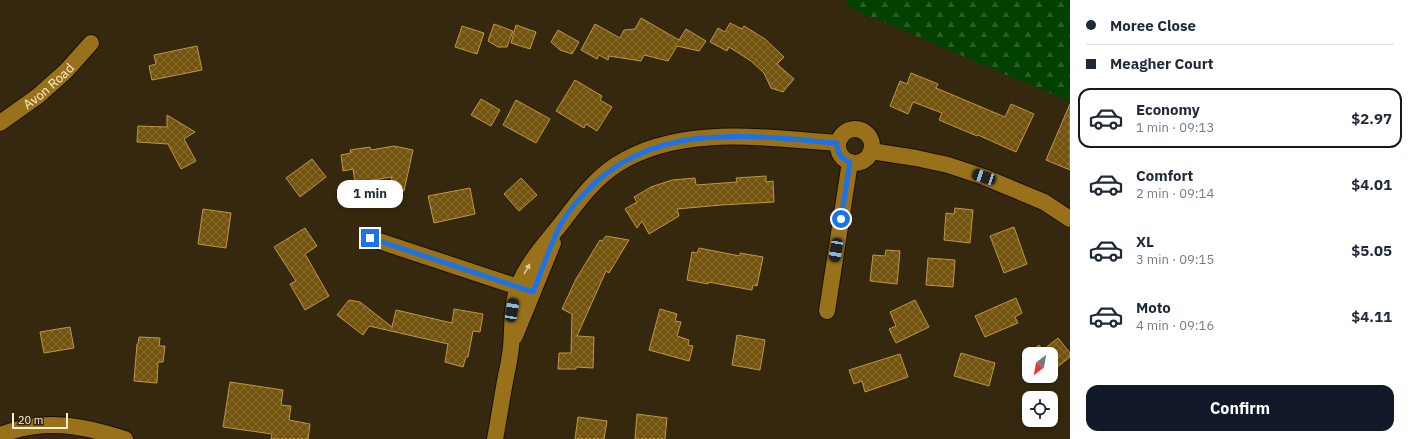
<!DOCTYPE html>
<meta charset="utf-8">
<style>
body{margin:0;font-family:"IBM Plex Sans",sans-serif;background:#f6f6f7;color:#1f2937;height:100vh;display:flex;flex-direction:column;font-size:15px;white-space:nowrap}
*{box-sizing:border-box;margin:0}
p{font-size:13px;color:#747a83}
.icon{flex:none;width:22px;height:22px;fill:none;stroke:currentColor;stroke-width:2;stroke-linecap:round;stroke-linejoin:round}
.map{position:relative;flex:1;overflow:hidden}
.side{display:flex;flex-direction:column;background:#fff;width:340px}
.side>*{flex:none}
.banner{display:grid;align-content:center;height:88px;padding:0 16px;background:#fff}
.needle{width:26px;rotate:211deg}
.tools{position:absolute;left:1022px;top:347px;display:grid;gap:8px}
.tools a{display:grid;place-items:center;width:36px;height:36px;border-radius:8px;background:#fff;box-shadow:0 2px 6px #0003;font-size:20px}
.scale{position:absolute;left:12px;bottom:10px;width:56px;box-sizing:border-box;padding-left:4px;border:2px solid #ffeed0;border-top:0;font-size:11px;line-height:14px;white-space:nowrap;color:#ffeed0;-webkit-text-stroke:3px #35280e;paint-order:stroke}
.end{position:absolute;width:18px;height:18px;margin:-9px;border:5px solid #1a73e8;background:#fff;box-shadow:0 0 0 2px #fff}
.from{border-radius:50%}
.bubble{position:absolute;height:28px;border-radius:12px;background:#fff;box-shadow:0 2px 6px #0003;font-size:13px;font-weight:800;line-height:28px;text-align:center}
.car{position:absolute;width:12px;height:24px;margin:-12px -6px;border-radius:5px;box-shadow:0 0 3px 1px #0007;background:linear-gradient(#222 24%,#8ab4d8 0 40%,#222 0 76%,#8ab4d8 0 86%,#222 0)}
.banner b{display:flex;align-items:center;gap:14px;height:38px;font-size:15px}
.banner b+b{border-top:1px solid #e0e1e3}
.banner i{width:10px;height:10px;background:#1f2937}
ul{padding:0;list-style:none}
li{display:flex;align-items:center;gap:12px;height:60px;margin:0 8px 6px;padding:0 8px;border:2px solid transparent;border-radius:12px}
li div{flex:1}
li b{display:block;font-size:15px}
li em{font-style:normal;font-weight:800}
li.selected{border-color:#111827}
li>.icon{width:36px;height:36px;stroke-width:1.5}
.primary-button{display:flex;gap:8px;margin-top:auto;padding:8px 16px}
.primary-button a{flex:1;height:46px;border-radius:12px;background:#111827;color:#fff;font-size:16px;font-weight:800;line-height:46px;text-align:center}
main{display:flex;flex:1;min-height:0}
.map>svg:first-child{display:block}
</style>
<main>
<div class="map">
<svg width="1070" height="439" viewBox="0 0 1070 439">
<defs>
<pattern id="forest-firs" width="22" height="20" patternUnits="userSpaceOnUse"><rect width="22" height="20" fill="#024100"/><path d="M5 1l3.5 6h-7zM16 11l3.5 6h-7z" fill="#285d24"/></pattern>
<pattern id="building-cross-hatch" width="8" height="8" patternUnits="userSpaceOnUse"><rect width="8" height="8" fill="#73540e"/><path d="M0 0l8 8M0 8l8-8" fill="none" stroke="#886d30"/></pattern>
</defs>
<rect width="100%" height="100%" fill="#35280e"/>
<path fill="url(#forest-firs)" d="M847,0h223v102l-224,-96z"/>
<path fill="url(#building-cross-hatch)" stroke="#bf9647" d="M641,18l38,22 7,-11 20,12 -7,10 -22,-5 -9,15 -24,-6 -3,6 -32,-5 -1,4 -9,-5 -2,4 -16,-9 14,-26 25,14 4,-8 11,-1z
M730,23l12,6 2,-3 21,13 19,18 -7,7 17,15 -11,13 -12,-4 -7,-15 -13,-12 -22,-14 -2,4 -17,-9 8,-14 7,4z
M494,24l19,7 -6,16h-9l-10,-6z
M516,25l20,7 -6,17 -19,-6z
M462,26l22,7 -7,21 -22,-7z
M558,30l21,12 -7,12 -12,-4 -9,-8z
M197,46l5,24 -50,10 -3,-14 7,-2 -2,-9z
M911,73l27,11 -2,4 69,29 6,-13 23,10 -18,38 -38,-17 -1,1 -38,-16 3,-7 -29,-11 -5,12 -18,-8 10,-25 7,3z
M575,80l27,16 -2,4 12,7 -15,24 -11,-7 -2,4 -28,-17z
M481,99l19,11 -9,16 -20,-11z
M516,100l34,19 -14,24 -33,-18z
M1070,104v66l-24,-10z
M167,115l28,17 -11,7 12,22 -15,8 -13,-25 -31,-2 1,-16 29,1z
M394,146l19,4 -9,41 -14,-3 2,-11 -37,6 -2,-14 -10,2 -2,-16 10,-2 -1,-3 20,-3 1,3z
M312,159l14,18 -26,20 -14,-19z
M766,176v6l7,-1 1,21 -53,3 -44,4 2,7 -30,18 -7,-13 -5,7 -12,-19 12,-7 -3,-5 17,-10 21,-7 23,-2 1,7 41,-3 -1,-4z
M521,178l16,17 -18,16 -15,-17z
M470,188l5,26 -41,9 -6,-27z
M955,208l18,2 -3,33 -26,-3 2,-27 8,1z
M203,209l28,4 -5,35 -28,-4z
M1014,227l13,37 -23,9 -14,-37z
M305,228l12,18 -12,8 24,42 -24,14 -15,-26 6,-3 -22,-34z
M606,236l23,4 -20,33 -3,-2 -29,65 17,1 -1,31 -17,-1v2h-18l1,-16h12l1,-39 -10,-5 14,-30 24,-39 2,1z
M699,248l41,8v-3l23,4 -6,29 -4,-1 -1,5 -44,-8v2l-21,-4 5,-28 5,1z
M886,250l14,1 -3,33 -27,-3 3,-26 12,1z
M928,258l27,2 -2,27 -27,-2z
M1016,298l6,15 -7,4 3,6 -33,14 -10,-21z
M349,300l11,2 32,25 4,-17 56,13 2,-14 29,5 -3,18 -7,-1 -5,26h-2l-3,10 -18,-5 3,-18 -79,-18 -6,9 -26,-20z
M915,300l14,27 -33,16 -7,-14 7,-3 -6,-14z
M660,309l17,5 -2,7 6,1 -4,14 12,4 -1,5 5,1 -4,15 -40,-11z
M70,327l4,21 -30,5 -4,-21z
M737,335l28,5 -5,30 -28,-5z
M139,337l21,1 -1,8h6l-2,16h-5l-1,21 -23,-2 3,-37h1z
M1058,338l12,15v4l-19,15v-18h-22v11l-6,-7 16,-13 4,5z
M961,353l34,10 -6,23 -35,-10z
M900,354l8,23 -43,15 -3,-11 -8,3 -5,-14z
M230,382l53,8 -2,15 10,1 -2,14 21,4 -2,15h-37l1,-5 -49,-7z
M637,414l30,4 -2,21h-30z
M578,417l29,4 -3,18h-29z"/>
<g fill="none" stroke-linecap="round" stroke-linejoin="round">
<defs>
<g id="street">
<path id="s1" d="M0,123l38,-27 28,-25 25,-28"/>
<circle cx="855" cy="146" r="17"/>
<path d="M871,151l45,7 32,7 36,12 60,25 26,17"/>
<path d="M370,238l163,54"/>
<path d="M827,311l23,-149"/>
<path d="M515,336l38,-93"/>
<path d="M0,435c45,-17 81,-10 125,4"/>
<path d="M495,439c4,-21 7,-42 11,-63 2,-9 4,-19 5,-29 2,-21 0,-40 7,-60 9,-24 27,-43 42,-62 17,-22 32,-44 56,-60 63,-41 150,-27 221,-22"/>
</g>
</defs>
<use href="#street" stroke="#1c1000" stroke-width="18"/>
<use href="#street" stroke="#98711a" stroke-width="16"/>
</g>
<defs><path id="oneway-solid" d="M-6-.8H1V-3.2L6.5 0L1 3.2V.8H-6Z"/></defs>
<use fill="#e0c899" href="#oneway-solid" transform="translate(527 269) rotate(-60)"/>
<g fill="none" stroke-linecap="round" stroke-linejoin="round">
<path stroke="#1a73e8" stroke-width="5" d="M370,238l163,54c6,-15 12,-31 18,-46 3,-7 6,-15 10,-22 7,-12 16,-23 26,-33 68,-71 162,-55 250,-48 0,9 4,16 13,19l-9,57"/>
</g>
<g text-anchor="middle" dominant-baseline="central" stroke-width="3" stroke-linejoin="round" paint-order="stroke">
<g font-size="13" fill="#ffeed0" stroke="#35280e">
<text stroke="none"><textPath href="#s1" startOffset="61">Avon Road</textPath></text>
</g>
</g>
</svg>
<div class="tools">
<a><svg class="needle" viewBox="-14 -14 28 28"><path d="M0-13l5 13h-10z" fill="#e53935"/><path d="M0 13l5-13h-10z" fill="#747a83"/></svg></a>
<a><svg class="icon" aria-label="locate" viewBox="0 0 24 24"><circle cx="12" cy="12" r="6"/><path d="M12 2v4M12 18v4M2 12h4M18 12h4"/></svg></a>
</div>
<div class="scale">20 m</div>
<i class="end from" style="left:841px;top:219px"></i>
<i class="end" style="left:370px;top:238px"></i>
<div class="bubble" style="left:337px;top:180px;width:66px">1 min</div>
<i class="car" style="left:984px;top:177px;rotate:288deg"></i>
<i class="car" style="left:836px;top:250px;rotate:189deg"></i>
<i class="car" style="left:512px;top:310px;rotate:9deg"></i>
</div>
<section class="side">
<div class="banner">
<b><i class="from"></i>Moree Close</b>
<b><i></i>Meagher Court</b>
</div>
<ul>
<li class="selected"><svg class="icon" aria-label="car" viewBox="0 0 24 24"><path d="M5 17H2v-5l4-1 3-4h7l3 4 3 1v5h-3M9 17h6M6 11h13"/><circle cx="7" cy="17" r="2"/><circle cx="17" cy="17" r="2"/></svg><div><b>Economy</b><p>1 min · 09:13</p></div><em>$2.97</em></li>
<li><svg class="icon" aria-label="car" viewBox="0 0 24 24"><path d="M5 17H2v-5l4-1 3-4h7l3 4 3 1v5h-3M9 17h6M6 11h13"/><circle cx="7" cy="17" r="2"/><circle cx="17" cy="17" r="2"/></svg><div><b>Comfort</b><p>2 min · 09:14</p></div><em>$4.01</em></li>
<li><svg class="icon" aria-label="car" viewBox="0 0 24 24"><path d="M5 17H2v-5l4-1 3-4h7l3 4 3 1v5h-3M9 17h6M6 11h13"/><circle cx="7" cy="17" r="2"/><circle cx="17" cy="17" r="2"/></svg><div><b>XL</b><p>3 min · 09:15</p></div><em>$5.05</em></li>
<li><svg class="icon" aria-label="car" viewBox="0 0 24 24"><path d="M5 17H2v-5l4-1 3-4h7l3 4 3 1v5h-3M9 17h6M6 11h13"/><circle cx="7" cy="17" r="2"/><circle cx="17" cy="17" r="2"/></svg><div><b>Moto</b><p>4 min · 09:16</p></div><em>$4.11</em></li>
</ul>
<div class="primary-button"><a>Confirm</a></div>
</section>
</main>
